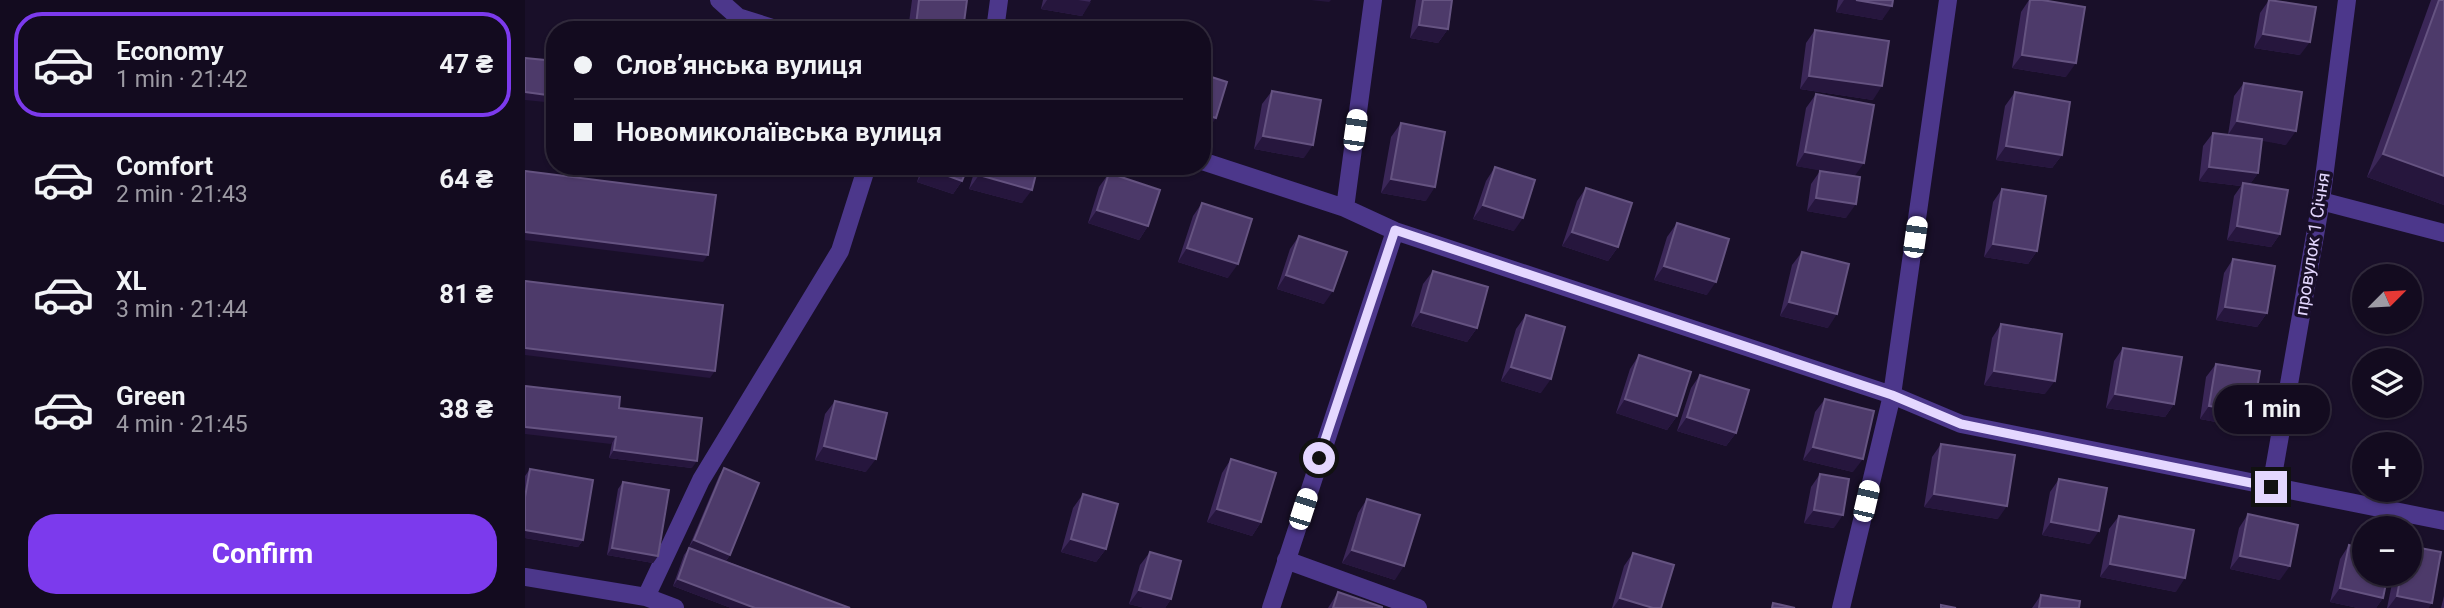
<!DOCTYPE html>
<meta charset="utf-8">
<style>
body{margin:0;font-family:Roboto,sans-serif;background:#20192c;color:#f1f3f6;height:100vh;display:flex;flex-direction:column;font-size:26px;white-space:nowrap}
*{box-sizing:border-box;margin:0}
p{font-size:23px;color:#9d9ba4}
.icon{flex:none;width:38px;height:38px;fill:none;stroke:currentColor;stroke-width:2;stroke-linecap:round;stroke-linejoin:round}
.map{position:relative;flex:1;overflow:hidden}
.side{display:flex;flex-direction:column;background:#130b1f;width:525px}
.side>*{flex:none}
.banner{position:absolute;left:21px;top:21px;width:665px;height:154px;border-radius:28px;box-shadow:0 2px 5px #0004,0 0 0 2px #322b3d;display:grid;align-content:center;height:154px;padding:0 28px;background:#130b1f}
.needle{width:46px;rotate:66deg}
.tools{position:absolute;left:1827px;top:264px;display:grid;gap:14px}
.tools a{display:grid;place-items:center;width:70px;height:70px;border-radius:50%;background:#130b1f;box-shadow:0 2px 5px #0004,0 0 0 2px #322b3d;font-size:35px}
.end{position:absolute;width:32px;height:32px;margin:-16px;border:9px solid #e4d7ff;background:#111;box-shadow:0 0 0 4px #111}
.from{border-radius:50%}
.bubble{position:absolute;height:49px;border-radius:24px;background:#130b1f;box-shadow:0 2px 5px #0004,0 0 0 2px #322b3d;font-size:23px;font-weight:700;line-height:49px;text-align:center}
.car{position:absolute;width:21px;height:42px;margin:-21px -10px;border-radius:9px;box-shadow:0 0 5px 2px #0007;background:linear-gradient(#fff 24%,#345 0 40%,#fff 0 76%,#345 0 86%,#fff 0)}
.banner b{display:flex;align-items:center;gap:24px;height:66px;font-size:26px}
.banner b+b{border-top:2px solid #322b3d}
.banner i{width:18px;height:18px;background:#f1f3f6}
ul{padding:12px 0 0;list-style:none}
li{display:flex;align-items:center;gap:21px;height:105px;margin:0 14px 10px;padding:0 14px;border:4px solid transparent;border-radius:28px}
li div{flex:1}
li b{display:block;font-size:26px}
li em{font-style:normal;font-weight:700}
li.on{border-color:#7c3aed}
li>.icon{width:63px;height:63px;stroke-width:1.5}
.cta{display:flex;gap:14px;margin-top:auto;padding:14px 28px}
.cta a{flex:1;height:80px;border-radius:28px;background:#7c3aed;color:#fff;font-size:28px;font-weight:700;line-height:80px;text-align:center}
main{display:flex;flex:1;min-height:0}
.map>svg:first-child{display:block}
</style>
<main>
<section class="side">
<ul>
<li class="on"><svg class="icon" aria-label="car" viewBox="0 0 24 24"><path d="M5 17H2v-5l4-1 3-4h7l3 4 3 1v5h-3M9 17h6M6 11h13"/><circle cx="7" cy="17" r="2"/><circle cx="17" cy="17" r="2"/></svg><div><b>Economy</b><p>1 min · 21:42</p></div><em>47 ₴</em></li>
<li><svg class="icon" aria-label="car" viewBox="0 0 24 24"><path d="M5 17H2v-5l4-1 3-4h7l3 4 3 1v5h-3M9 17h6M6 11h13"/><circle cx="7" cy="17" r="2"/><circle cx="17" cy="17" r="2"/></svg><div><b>Comfort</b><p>2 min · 21:43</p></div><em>64 ₴</em></li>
<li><svg class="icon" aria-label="car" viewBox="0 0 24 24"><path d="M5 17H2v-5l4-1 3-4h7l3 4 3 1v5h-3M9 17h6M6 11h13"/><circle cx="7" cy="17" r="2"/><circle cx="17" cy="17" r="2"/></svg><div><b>XL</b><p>3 min · 21:44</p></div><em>81 ₴</em></li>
<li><svg class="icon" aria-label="car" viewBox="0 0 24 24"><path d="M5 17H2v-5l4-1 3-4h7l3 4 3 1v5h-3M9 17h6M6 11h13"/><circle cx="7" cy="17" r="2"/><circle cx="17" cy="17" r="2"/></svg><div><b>Green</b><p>4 min · 21:45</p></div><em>38 ₴</em></li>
</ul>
<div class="cta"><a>Confirm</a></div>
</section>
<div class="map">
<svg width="1919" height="608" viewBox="0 0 1919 608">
<rect width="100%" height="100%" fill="#190f29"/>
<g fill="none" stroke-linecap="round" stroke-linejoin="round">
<path stroke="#4c378b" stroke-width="18" d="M1796,201l123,32
M0,577l121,20
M150,608l-29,-11 55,-117 139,-229 27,-85"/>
<path stroke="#4c378b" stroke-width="18" d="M194,0l19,17 41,13
M470,30l4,-30
M677,161l143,47 50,23 497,164 69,29 483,97
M820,208l28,-208
M1746,487l50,-286 26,-201
M761,560l132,48
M746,608l124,-377
M1316,608l51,-213 56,-395"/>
</g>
<path fill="#3b2758" d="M387,0h55l-4,30h-55z
M518,0h48l-9,16 -41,-7z
M891,0h36l-4,29 -10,14 -28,-5z
M1313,0h55l-11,20 -46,-8z
M1504,0h13l24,77 -54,-9 9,-56z
M1744,0l31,55 -46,-7 6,-35z
M1906,0h13v205l-77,-28z
M1290,30l58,70 -73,-11 6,-46z
M1719,83l42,62 -24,-5 -4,33 -8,11 30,50 -9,13 -44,-7 7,-44 7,-10 -42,-5 4,-35 10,-13 15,2 6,-39z
M747,91l32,67 -50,-9 8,-45z
M1490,92l47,63 -10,13 -56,-8 9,-54z
M1291,94l39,82 -9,42 -39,-7 4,-27 9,-13 12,1 -36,-6 10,-58z
M876,123l25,78 -45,-8 10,-56z
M397,166h46l-6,15 -9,13 -36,-12z
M451,166h62l-16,37 -53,-14z
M970,167l19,64 -41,-12 13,-38z
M584,173l39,53 -9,14 -51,-17 11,-36z
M1061,188l32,59 -10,14 -46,-15 15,-45z
M1477,189l35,62 -9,13 -44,-7 9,-55z
M677,203l26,75 -50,-16 15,-46z
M1152,223l30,72 -53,-15 13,-43z
M774,236l25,68 -47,-15 13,-40z
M1277,252l26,76 -48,-12 12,-51z
M1708,259l34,54 -10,14 -41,-7 8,-47z
M908,271l44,57 -10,14 -56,-16 12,-42z
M1001,315l15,78 -40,-12 15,-52z
M1476,324l44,70 -61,-9 8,-47z
M1598,348l51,56 -9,13 -59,-9 8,-47z
M1114,355l38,61 -10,14 -51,-17 14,-44z
M1691,364l37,49 -10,14 -43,-8 6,-42z
M1175,375l36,58 -10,13 -49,-15 14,-43z
M1300,399l28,73 -50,-12 12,-48z
M310,401l31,71 -51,-12 10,-46z
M94,408l73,60 -83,-10z
M1416,444l57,75 -74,-12 8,-50z
M706,459l30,63 -9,14 -45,-14 15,-49z
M199,468l6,87 -4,6 124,47h-119l-58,-22 11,-31 5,-7 14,5 -14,-6 30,-71z
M5,469l53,71 -5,7 -53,-9v-62z
M1295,474l14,54 -30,-5 7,-36z
M1534,479l31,65 -48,-9 8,-43z
M98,482l35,74 -5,7 -46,-8 11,-66z
M558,494l23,55 -10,13 -35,-10 12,-44z
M842,499l28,81 -53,-17 16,-50z
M1723,514l32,66 -50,-11 9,-41z
M1594,516l57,76 -76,-15 9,-48z
M1824,545l34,53 -7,10h-18l-28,-6 10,-43z
M625,552l21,47 -6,9h-20l-16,-4 11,-39z
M1108,553l28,55h-49l12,-42z
M1869,574h16l22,29 -4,5h-41z
M813,592l44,16h-54z
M1516,595l38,13h-47z
M1919,596v12h-3z"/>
<path fill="#26163d" d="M522,0h31l13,2 -9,14 -41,-7z
M786,0h20l-2,2z
M1319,0h12l36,6 -10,14 -46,-8z
M391,25l32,5h-35z
M894,25l29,4 -10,14 -28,-5z
M1738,34l47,8 -10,13 -46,-7z
M1497,55l54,8 -10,14 -54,-9z
M1284,76l73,10 -9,14 -73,-11z
M0,92l30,4v7l-30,-3z
M677,114l14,4 -10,14 -4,-1z
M1712,121l59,10 -10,14 -58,-10z
M738,136l50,9 -9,13 -50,-9z
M1481,146l56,9 -10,13 -56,-8z
M1280,152l59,11 -10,14 -58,-11z
M1858,154l61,22v29l-77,-28z
M1684,167l49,6 -10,14 -5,-4 -2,3 -42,-5z
M401,168l36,13 -9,13 -36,-12z
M454,175l53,15 -10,13 -53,-14z
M866,179l44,8 -9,14 -45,-8z
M1291,198l40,6 -10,14 -39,-7z
M958,205l40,13 -9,13 -41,-12z
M572,210l51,16 -9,14 -51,-17z
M1712,226l43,8 -9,13 -44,-7z
M0,232l183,23 -5,7 -178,-22z
M1047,232l46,15 -10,14 -46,-15z
M1468,244l44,7 -9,13 -44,-7z
M662,248l51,16 -10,14 -50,-16z
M1139,266l52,16 -9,13 -53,-15z
M761,275l47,16 -9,13 -47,-15z
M1264,302l48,12 -9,14 -48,-12z
M1700,307l42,6 -10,14 -41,-7z
M896,312l56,16 -10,14 -56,-16z
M0,348l190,23 -5,7 -185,-23z
M986,367l40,12 -10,14 -40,-12z
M1469,371l61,10 -10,13 -61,-9z
M1590,394l59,10 -9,13 -59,-9z
M1100,399l52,17 -10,14 -51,-17z
M1684,406l44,7 -10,14 -43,-8z
M1162,417l49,16 -10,13 -49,-15z
M0,427l91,10 -5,7 -86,-10z
M299,446l52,13 -10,13 -51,-12z
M1288,447l50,12 -10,13 -50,-12z
M89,450l83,11 -5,7 -83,-10z
M1409,494l73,12 -9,13 -74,-12z
M692,509l44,13 -9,14 -45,-14z
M1289,510l29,5 -9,13 -30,-5z
M1526,522l48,9 -9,13 -48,-9z
M0,530l58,10 -5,7 -53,-9z
M546,539l35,10 -10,13 -35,-10z
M169,540l36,15 -5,7 -36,-15z
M87,548l46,8 -5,7 -46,-8z
M827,550l52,16 -9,14 -53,-17z
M1715,556l50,10 -10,14 -50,-11z
M1585,564l75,14 -9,14 -76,-15z
M153,579l77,29h-24l-58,-22z
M1815,588l43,10 -7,10h-18l-28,-6z
M614,590l32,9 -6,9h-20l-16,-4z
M1872,596l35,7 -4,5h-40z
M1095,598l33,10h-40z"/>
<path fill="#4d3a6a" stroke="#655381" stroke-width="2" d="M394,0h48l-4,30h-15l-32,-5z
M898,0h29l-4,29 -29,-4z
M1331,0h37l-1,6z
M1505,0h12l43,7 -9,56 -54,-8z
M1744,0l47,7 -6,35 -47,-8z
M1914,0h5v176l-61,-22z
M1290,30l74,11 -7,45 -73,-10z
M0,58l30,3v35l-30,-4z
M677,74l25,8 -11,36 -14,-4z
M1719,83l58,9 -6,39 -59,-10z
M747,91l49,9 -8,45 -50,-9z
M1490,92l55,10 -8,53 -56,-9z
M1291,94l58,11 -10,58 -59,-11z
M876,123l44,9 -10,55 -44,-8z
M1688,133l49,6 -4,34 -49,-6z
M402,166h41l-6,15 -36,-13z
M456,166h57l-6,24 -53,-15z
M970,167l40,13 -12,38 -40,-13z
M0,171l191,24 -8,60 -183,-23z
M1295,171l40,6 -4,27 -40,-6z
M584,173l51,17 -12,36 -51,-16z
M1718,183l45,7 -8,44 -43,-8z
M1061,188l46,15 -14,44 -46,-15z
M1477,189l44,7 -9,55 -44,-7z
M677,203l50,16 -14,45 -51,-16z
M1152,223l52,16 -13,43 -52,-16z
M774,236l48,16 -14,39 -47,-16z
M1277,252l47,12 -12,50 -48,-12z
M1708,259l42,7 -8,47 -42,-6z
M908,271l55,16 -11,41 -56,-16z
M0,281l198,24 -8,66 -190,-23z
M1001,315l39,12 -14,52 -40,-12z
M1476,324l61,10 -7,47 -61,-10z
M1598,348l59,9 -8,47 -59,-10z
M1114,355l52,17 -14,44 -52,-17z
M1691,364l44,7 -7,42 -44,-7z
M1175,375l49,15 -13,43 -49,-16z
M0,386l95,11 -1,11 83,10 -5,43 -83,-11 2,-13 -91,-10z
M1300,399l49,12 -11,48 -50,-12z
M310,401l52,12 -11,46 -52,-13z
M1416,444l74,11 -8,51 -73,-12z
M706,459l45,14 -15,49 -44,-13z
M199,468l35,15 -29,72 -36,-15z
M5,469l63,11 -10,60 -58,-10v-33z
M1295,474l29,5 -6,36 -29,-5z
M1534,479l48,9 -8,43 -48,-9z
M98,482l46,8 -11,66 -46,-8z
M558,494l35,10 -12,45 -35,-10z
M842,499l53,16 -16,51 -52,-16z
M1723,514l50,11 -8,41 -50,-10z
M1594,516l75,14 -9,48 -75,-14z
M1824,545l15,4v25h24l-5,24 -43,-10z
M1885,546l31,6 -9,51 -35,-7 4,-22h9z
M164,548l161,60h-95l-77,-29z
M625,552l31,9 -10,38 -32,-9z
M1108,553l41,12 -13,43h-8l-33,-10z
M813,592l44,15v1h-49z
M1516,595l39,6 -1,7h-40z
M1248,603l22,5h-23z
M1416,605l15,3h-15z"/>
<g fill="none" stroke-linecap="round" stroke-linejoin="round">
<path stroke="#e4d7ff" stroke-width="9" d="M794,458l76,-228 497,165 69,29 310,63"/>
</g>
<g text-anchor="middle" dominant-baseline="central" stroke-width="7" stroke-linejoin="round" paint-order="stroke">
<g font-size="18" fill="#e4d7ff" stroke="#190f29">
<text transform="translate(1787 244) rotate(-81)">провулок 1 Січня</text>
</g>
</g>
</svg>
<div class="tools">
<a><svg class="needle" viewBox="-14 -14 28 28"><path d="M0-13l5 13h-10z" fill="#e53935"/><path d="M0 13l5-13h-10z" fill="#9d9ba4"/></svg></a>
<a><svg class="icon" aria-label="layers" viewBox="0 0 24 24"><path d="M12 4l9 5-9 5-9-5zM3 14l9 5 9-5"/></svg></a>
<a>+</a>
<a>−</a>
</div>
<i class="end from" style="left:794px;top:458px"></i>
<i class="end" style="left:1746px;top:487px"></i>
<div class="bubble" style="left:1689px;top:385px;width:116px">1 min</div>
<i class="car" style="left:830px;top:130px;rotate:8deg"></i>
<i class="car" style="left:1390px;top:237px;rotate:8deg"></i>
<i class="car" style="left:1341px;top:501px;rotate:13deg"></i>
<i class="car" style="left:778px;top:509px;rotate:18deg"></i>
<div class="banner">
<b><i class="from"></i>Словʼянська вулиця</b>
<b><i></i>Новомиколаївська вулиця</b>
</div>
</div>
</main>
